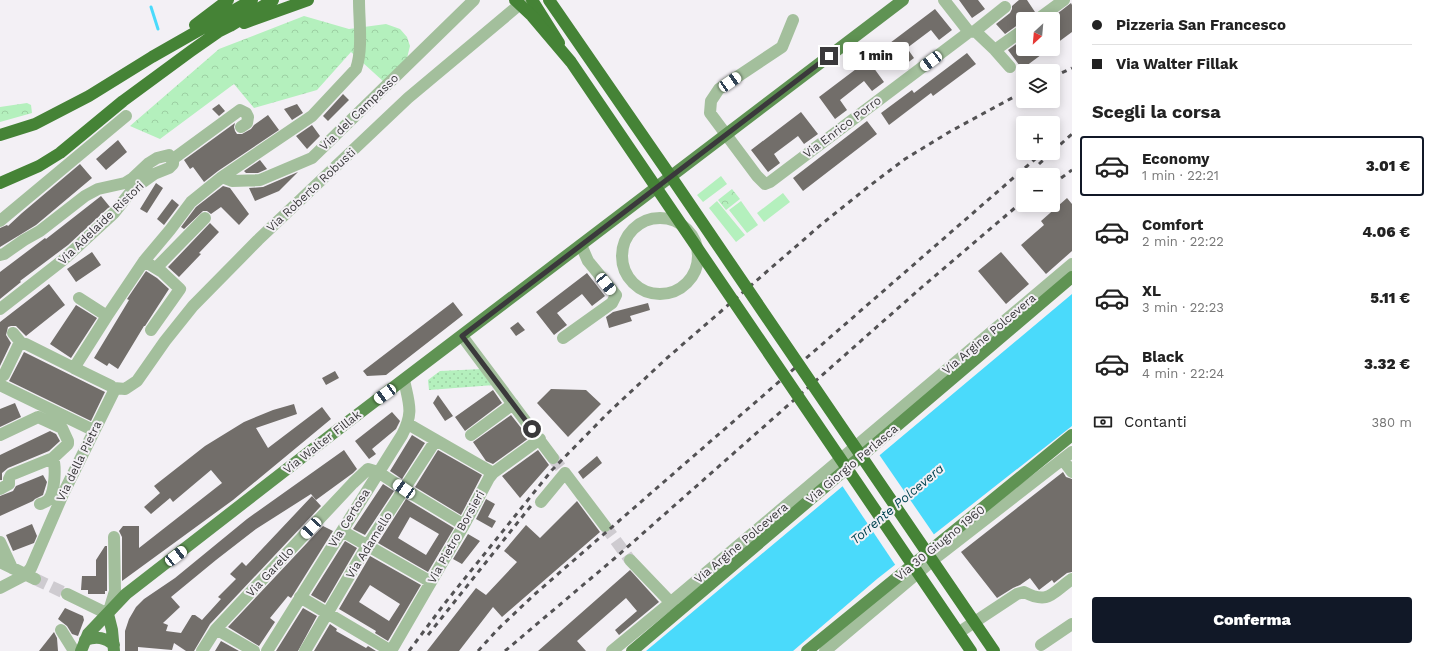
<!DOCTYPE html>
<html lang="it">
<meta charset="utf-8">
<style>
body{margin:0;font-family:"Work Sans",sans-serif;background:#f2f2f2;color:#222;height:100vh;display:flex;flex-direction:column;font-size:15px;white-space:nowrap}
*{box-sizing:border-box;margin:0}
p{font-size:13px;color:#767676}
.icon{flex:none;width:22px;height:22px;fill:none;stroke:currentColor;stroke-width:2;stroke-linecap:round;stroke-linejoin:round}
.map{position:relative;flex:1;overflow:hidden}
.panel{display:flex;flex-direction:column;background:#fff;width:360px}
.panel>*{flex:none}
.banner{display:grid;align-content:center;height:88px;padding:0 20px;background:#fff}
.needle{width:26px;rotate:206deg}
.controls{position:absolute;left:1016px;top:12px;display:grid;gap:8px}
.controls a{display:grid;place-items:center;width:44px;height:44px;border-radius:4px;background:#fff;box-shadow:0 2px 10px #0003;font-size:20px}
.end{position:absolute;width:18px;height:18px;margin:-9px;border:5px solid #3a393b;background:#fff;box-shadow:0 0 0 2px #fff}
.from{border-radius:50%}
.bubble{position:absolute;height:28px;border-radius:4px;background:#fff;box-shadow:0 2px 10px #0003;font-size:13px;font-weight:800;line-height:28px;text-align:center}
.car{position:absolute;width:12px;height:24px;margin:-12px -6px;border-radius:5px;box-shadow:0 0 3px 1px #0007;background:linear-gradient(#fff 24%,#345 0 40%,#fff 0 76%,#345 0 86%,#fff 0)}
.banner b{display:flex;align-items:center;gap:14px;height:38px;font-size:15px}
.banner b+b{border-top:1px solid #e0e0e0}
.banner i{width:10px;height:10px;background:#222}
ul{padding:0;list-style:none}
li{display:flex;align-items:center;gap:12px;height:60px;margin:0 8px 6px;padding:0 12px;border:2px solid transparent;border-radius:4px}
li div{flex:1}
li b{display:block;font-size:15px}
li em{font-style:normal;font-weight:800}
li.selected{border-color:#111827}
li>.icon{width:36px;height:36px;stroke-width:1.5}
h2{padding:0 20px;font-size:18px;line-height:48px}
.pay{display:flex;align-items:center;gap:10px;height:44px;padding:0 20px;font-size:15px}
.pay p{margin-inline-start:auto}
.action{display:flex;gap:8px;margin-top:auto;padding:8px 20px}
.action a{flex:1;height:46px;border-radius:4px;background:#111827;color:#fff;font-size:16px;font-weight:800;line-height:46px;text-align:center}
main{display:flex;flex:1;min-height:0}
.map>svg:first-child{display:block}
</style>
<main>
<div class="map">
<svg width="1072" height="651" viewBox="0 0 1072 651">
<defs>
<pattern id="grass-dots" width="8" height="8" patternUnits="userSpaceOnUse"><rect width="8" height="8" fill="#b4f0bd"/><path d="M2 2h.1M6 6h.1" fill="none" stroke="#9ccfa3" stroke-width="1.8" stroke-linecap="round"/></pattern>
<pattern id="forest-crowns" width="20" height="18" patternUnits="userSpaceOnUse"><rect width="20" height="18" fill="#b4f0bd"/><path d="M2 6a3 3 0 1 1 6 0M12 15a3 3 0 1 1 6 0" fill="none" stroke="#9ccfa3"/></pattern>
</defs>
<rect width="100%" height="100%" fill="#f3f0f5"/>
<path fill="url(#grass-dots)" d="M482,369l12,16 -65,5 -1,-10 12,-9z"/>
<path fill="url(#forest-crowns)" d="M304,16l45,13 37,-5 14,5 7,8 3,9 -3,12 -23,24 -33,-30 -34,38 -63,18 -20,-24 -74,55 -30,-13 89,-77z
M27,103l4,2 1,8 -32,9v-15z
M732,189l8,10 -14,11 -8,-10z"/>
<path fill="#b4f0bd" d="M721,176l6,8 -24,18 -6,-7z
M783,193l7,9 -26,20 -7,-9z
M717,201l28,34 -9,7 -27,-34z
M741,201l17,24 -11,8 -18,-23z"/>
<path fill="#4adafb" d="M1072,294v132l-195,153 -84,72h-147z"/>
<path fill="#f3f0f5" d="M878,453l57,83 -39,30 -55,-82z"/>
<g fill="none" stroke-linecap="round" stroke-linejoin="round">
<path stroke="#4adafb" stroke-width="3" d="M151,7l7,22"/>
</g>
<path fill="#726e6a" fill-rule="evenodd" d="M959,0h19l7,9 -13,9z
M1019,0h8l8,12 -4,4v3h-8v4l-4,1 -14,10 -9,-10 14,-11 2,-4v-3z
M1071,3l1,2v27l-19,14v-29z
M935,9l17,21 -13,10 -8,-10 -24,18 7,10 -12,9 -16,-21z
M1023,39v10h26l-27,20 -14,-19z
M967,53l9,11 -43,32 -2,-3 -42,32 -8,-12 31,-23 2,3z
M868,60l16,22 -12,9 -8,-10 -24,19 7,10 -12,9 -16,-22z
M343,94l6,6 -21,21 -5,-5z
M219,104l6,7 -6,5 -7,-7z
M297,104l6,9 -11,7 -8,-11z
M801,112l17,22 -14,10 -6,-8 -24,18 6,9 -12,9 -17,-22z
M268,115l11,15 -61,41 -14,11 -11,-15 -3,2 -6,-9 51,-37 -1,4 1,4 2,3h5l9,-5 3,-4z
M867,121l10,13 -74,57 -10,-13z
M312,125l8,11 -13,13 -11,-13z
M118,140l9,12 -21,18 -10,-11z
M260,160l7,9 -9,4h-12l-2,-2z
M80,164l12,14 -56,47 -36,22v-19l7,-3 1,1 14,-13z
M298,172l-19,19 -24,10 -6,-13 14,-1z
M156,183l7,5 -16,25 -7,-4z
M223,186l7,2 19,26 -10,11 -18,-18 -10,7 -4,-3h-4l-19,18 -3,-2 15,-20z
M101,196l9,11 -2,1 -40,37 -48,36 1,1 -21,17v-27l45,-34 1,1z
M1067,198l5,6v47l-26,23 -25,-29 23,-20 -3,-4z
M172,199l7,6 -15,20 -7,-6z
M210,223l9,9 -20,21 2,1 -22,23 -11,-10z
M92,252l9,13 -25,17 -9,-13z
M1001,252l28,32 -23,20 -28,-33z
M146,271l11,7 12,11 -24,37h-1l-26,43 -9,-6 -2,3 -13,-8 35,-58 -2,-1z
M587,273l18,23 -13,10 -10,-12 -25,19 10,12 -13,10 -18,-23z
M49,284l16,21 -39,31 -10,-10h-5l-3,1 -2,8 5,8 -11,23v-44z
M453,302l10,13 -77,60 -19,1 -4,-5z
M648,303l2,7 -20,6 2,5 -23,7 -3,-11 7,-5z
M76,305l21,13 -26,40 -21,-14z
M518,322l7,8 -9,6 -6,-8z
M24,352l81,40 -14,29 -82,-40z
M335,371l4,7 -13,7 -4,-7z
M551,389l35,1 15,14 -33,33 -31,-34z
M493,390l9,13 -37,28 -10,-14z
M438,395l15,21 -8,5 -12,-18z
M15,403l6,14 -21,10v-18z
M294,404l3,10 -41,14 12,20 54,-41 9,12 -98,81 -111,81v-44l-3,-6 4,-5h16v22l83,-65 -11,-13 -38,32 -3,-4 -19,16 -7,-7 16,-14 -6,-7 51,-40 39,-24 29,-12z
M392,412l8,9 -4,8 -24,20 4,5 -7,5 -14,-18z
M511,415l18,23 -36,26 -7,-3 -13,-19z
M50,431l6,3 4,7 -11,10 -41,17 -6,5v7h-2v-25z
M412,435l13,8 -23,36 -12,-8z
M344,450l13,19 -4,4 -37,27 -5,-6 -55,35 -40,31 -45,37 9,10 -17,16 5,2 -2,6 15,2 11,-18h3l7,5 19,-21 -3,-2 18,-18 -6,-5 12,-12 4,4 66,-70 9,10 -111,118 -16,27h-8l-12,-8 -2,7 -34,-3v4h-13v-20l4,-12 7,-12 8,-8 31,-21 72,-59z
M438,450l44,25 -21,40 -46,-28z
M538,450l11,15 -29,33 -18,-22z
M597,456l5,7 -19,16 -5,-7z
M1063,472l3,5 6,2v93l-5,1 -13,10 -2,-3 -13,10 -9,-12 -10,7 -7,3 -16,10 -36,-46z
M43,475l4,7 -4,13 -8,4 -2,2 -33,15v-20l13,-5 3,-5z
M383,484l11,7 -29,44 -12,-6z
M406,499l48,29 -26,44 -50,-29zM410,517l29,17 -13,21 -28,-17z
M486,499l9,5 -7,13 8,4 -4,7 -16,-9z
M577,501l23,31 -98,85 -9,-10 -34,44h-32l49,-63 10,7 31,-33 -13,-11 22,-26 14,13z
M32,524l5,12 -3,7 -21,8 -7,-16z
M323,526l10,5 -40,64 -2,3 -3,-2 -18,22 5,4 -16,24 -31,-19z
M468,534l12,7 -18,23 -9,-5z
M345,541l12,7 -32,55 -14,-8z
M105,546h2v45h-2v3h-17v-4h-7l1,-14h14v-16z
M370,556l51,29 -33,56 -13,-8 1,-2 -37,-22zM370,585l30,19 -11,17 -30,-19z
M630,570l29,32 -40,33 -4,-5 22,-19 -11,-13 -49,43 9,10h-48z
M65,608l18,8 1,4 -6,16 -6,-2 -5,-8 -9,-7z
M303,608l14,8 -19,35h-22z
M330,624l7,5 -1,2 30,17 2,-2 8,5h-62z
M54,632l3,6 1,13h-19z
M221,641l18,10h-24z"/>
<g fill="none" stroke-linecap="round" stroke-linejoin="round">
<path stroke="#cecbd0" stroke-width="12" stroke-dasharray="12 6" stroke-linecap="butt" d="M553,458l12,15
M605,526l25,34
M35,579l32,15"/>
<path stroke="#a3bf9c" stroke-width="12" d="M944,0l25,32
M1038,19l26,-19
M793,20l-11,27 -63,42 -8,12 -1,12 47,63 8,8 5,-2 199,-150 6,-1 20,19 15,17
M975,31l30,-24
M995,50l28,-20
M173,159l67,-49 6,3 2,4 -1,6 -6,4
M222,177l10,4 28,-1 52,-22 162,-158
M622 256a38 38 0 1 1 76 0a38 38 0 1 1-76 0Z
M0,221l126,-105
M0,255l4,-1 20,-14 16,-9 45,-35 13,-7 27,-6 8,-5 16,-15 8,-5 12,-3 4,5v4l-4,4 -15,6 -21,15 -19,24 -51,47 -63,49
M144,261l18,11 18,17 -29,41
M156,268l49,-50
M79,298l28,18
M13,333l9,11
M462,336l91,122
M563,338l49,-35 4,-8 -28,-34 -7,-16
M4,375l14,-29 2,-2h6l48,24
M0,385l93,45
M114,389v-1l11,1 12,-8 28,-40 28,-35 65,-66 150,-142 117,-98
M408,424l85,49
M0,435l38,-18
M471,435l42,-31
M1063,460l9,12
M565,473l40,53
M0,489l9,-5v-5l2,-4 42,-17 15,-14v-3l-6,-13 -24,-11
M541,502l24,-29
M40,504c3,-1 7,-2 9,-5 6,-8 7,-32 4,-41
M342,531l89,51
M0,542l12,26
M630,560l45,47
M0,562l35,17
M0,588l25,-13 6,-7 32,-74 51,-103 -3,-5 -37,-18 33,-52 37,-55 26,-31 21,-28 31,-25 90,-61 44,-47c7,-20 3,-48 3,-69
M67,594l41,20 7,-23 -1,-54
M300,597l91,54
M216,629l38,22
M964,629l53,-35 7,-2c25,13 28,1 48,-13
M61,630l13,21
M1041,645l31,-21
M202,651l14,-22 137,-146 15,-14 10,3 26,17 60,36
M267,651l135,-216c12,-23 7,-31 2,-55
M305,651l62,-105 69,-106
M391,651l73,-126 25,-47 4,-5 47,-34
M612,651l51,-42 409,-345
M825,651l113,-95 134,-104"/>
<path stroke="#5f9353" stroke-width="12" d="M108,614l4,16 2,21
M85,640c11,-4 20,-3 29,5
M81,651l7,-17 38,-40 223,-173 554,-421
M632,651l440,-374
M807,651l265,-216"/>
<path stroke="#458336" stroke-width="12" d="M532,0l27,43
M244,23l64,-23
M195,25l33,-25
M0,135l35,-11 54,-28 63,-39 100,-57
M0,183l39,-17 21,-13 63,-52 68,-50 27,-19 12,-6 43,-26"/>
<path stroke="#535254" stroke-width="3" stroke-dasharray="5 5" stroke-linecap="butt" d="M1053,77l19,-9
M1053,151l19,-17
M1039,164l12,-11
M1053,184l19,-14
M428,635l106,-133
M409,651l36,-48 107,-133 56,-57 59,-55 156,-135 45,-36 37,-28 46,-28 72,-39
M478,651l20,-22 37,-35 507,-441
M505,651l110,-93 307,-271 101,-86"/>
<path stroke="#458336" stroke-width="12" d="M515,0l17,16 39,46 400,589
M549,0l127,184 318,467"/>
</g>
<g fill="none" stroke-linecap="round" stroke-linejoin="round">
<path stroke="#3a393b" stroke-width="5" d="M532,429l-70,-93 367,-280"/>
</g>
<g text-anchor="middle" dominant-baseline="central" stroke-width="4" stroke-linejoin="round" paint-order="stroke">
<g font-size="12" fill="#3a393b" stroke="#f3f0f5">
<text transform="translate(359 112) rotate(-44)">Via del Campasso</text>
<text transform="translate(842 127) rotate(-37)">Via Enrico Porro</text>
<text transform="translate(311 190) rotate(-43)">Via Roberto Robusti</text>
<text transform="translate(101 223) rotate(-44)">Via Adelaide Ristori</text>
<text transform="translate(989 334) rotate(-40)">Via Argine Polcevera</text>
<text transform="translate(322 442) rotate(-38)">Via Walter Fillak</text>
<text transform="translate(79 461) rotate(-64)">Via della Pietra</text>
<text transform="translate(852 464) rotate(-40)">Via Giorgio Perlasca</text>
<text transform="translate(349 518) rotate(-58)">Via Certosa</text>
<text transform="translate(456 537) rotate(-61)">Via Pietro Borsieri</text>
<text transform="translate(741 543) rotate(-40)">Via Argine Polcevera</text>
<text transform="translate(940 543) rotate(-39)">Via 30 Giugno 1960</text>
<text transform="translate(369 545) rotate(-58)">Via Adamello</text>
<text transform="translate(270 572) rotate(-47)">Via Garello</text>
</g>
<g font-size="13" font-style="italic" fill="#014451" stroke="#f3f0f5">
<text transform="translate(897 504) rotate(-40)">Torrente Polcevera</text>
</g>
</g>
</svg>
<div class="controls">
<a><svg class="needle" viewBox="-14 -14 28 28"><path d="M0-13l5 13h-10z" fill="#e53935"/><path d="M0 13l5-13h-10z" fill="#767676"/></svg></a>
<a><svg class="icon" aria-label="layers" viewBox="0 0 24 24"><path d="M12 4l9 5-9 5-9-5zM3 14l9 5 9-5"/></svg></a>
<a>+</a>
<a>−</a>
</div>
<i class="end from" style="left:532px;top:429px"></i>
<i class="end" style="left:829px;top:56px"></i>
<div class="bubble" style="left:843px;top:42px;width:66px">1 min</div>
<i class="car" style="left:931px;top:61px;rotate:233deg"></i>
<i class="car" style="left:730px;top:82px;rotate:56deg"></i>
<i class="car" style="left:606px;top:284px;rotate:141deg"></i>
<i class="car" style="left:385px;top:394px;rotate:234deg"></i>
<i class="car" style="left:404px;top:489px;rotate:304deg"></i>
<i class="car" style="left:311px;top:528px;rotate:223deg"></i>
<i class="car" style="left:176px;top:556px;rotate:52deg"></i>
</div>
<section class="panel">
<div class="banner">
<b><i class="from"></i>Pizzeria San Francesco</b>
<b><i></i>Via Walter Fillak</b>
</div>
<h2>Scegli la corsa</h2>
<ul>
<li class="selected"><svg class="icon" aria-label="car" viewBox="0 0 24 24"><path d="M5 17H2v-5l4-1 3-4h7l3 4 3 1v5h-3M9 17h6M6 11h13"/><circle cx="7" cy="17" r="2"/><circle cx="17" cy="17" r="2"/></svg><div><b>Economy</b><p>1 min · 22:21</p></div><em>3.01 €</em></li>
<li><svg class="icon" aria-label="car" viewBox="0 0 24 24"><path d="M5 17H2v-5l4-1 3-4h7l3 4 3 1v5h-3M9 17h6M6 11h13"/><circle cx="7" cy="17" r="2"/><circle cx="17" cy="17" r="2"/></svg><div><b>Comfort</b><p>2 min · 22:22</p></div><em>4.06 €</em></li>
<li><svg class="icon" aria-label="car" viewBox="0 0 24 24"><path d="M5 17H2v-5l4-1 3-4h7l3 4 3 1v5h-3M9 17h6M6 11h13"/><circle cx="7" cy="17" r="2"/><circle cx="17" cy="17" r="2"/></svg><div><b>XL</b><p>3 min · 22:23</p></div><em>5.11 €</em></li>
<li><svg class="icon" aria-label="car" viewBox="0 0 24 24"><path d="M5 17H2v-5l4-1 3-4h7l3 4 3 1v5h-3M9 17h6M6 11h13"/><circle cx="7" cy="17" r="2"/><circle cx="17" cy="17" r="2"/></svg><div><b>Black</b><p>4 min · 22:24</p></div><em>3.32 €</em></li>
</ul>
<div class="pay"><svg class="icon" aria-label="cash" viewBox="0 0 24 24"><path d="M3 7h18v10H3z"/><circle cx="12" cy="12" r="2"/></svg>Contanti<p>380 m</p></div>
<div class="action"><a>Conferma</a></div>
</section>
</main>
